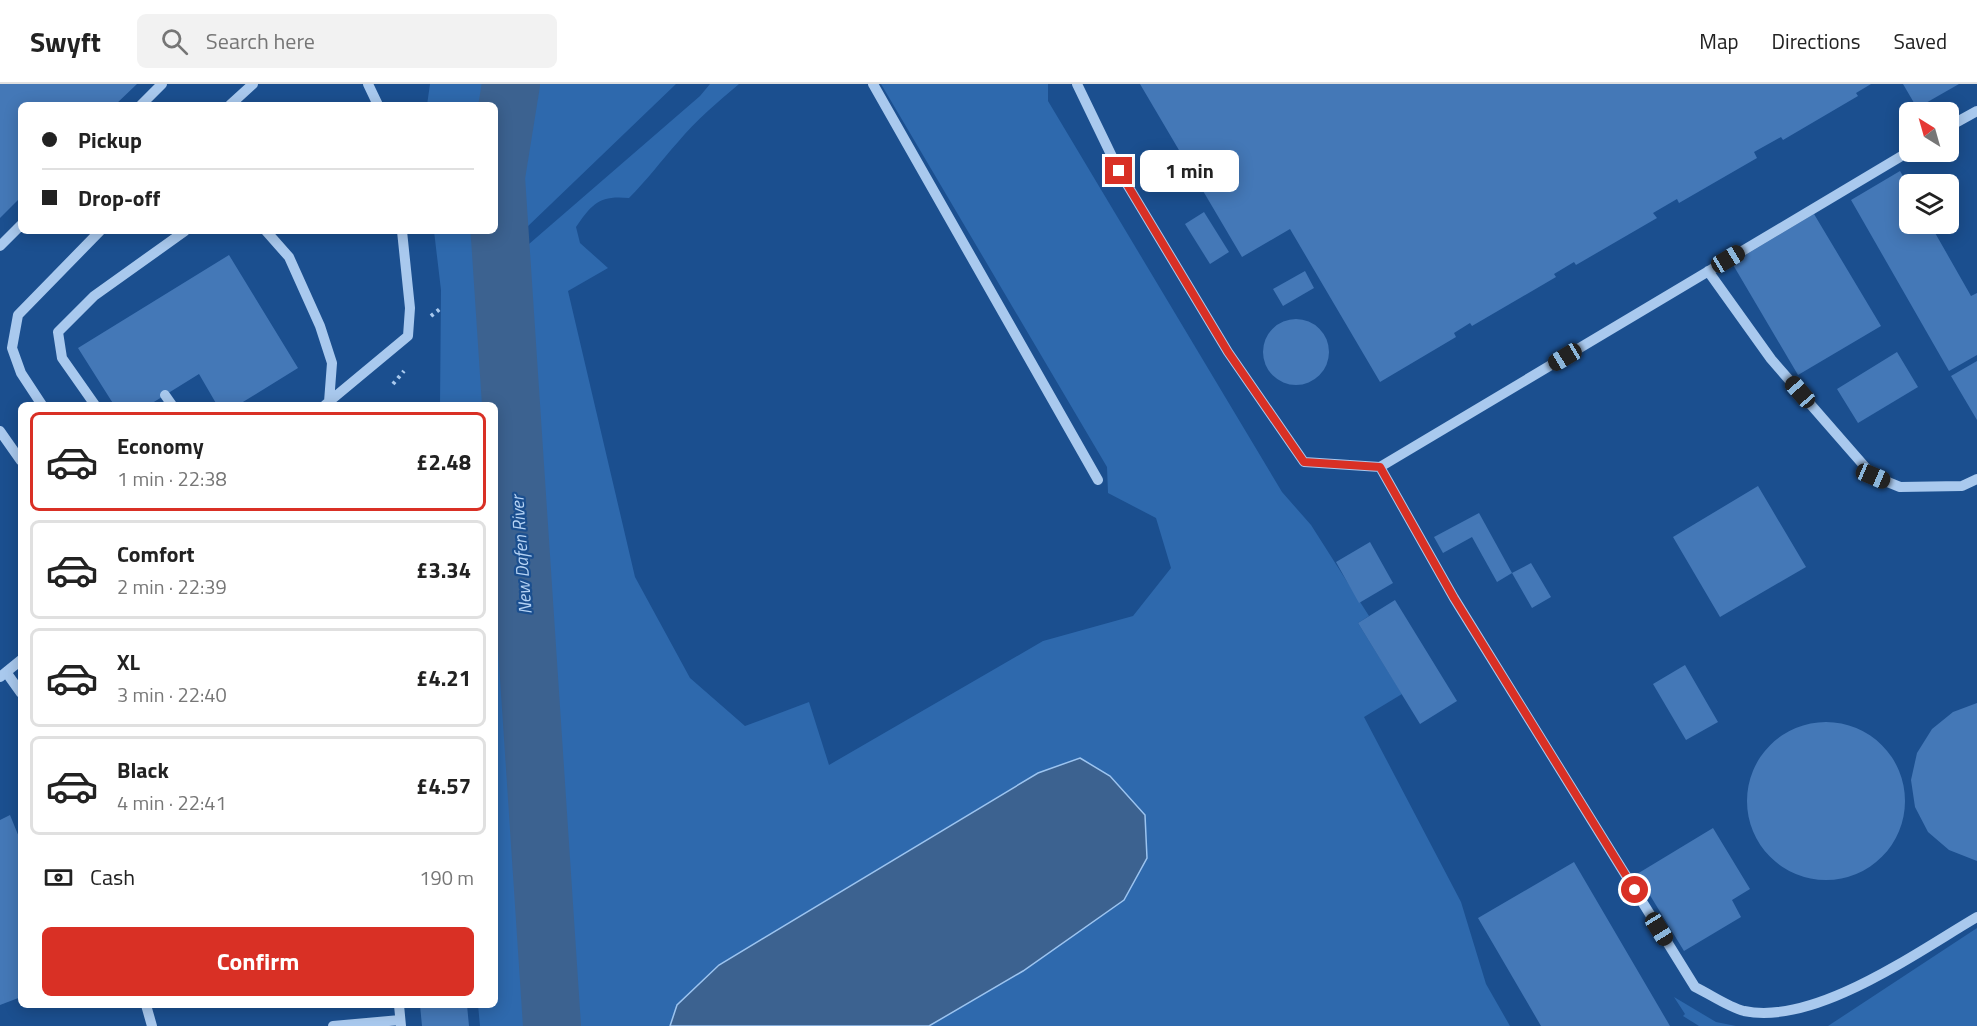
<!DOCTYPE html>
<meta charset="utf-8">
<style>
body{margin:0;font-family:"Titillium Web",sans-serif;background:#f2f2f2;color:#222;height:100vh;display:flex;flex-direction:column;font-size:22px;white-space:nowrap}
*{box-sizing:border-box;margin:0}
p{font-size:20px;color:#767676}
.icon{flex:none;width:33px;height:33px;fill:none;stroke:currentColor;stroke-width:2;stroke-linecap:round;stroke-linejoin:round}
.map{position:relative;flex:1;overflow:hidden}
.details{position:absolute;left:18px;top:318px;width:480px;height:606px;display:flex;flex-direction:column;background:#fff;border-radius:9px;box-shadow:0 3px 15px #0003}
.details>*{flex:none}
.hud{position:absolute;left:18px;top:18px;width:480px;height:132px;border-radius:9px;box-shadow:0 3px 15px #0003;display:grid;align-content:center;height:132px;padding:0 24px;background:#fff}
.needle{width:39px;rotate:323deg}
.fabs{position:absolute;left:1899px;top:18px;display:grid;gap:12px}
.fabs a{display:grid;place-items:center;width:60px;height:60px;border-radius:9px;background:#fff;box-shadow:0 3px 15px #0003;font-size:30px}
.end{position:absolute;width:27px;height:27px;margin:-14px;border:8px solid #d93025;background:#fff;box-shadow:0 0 0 3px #fff}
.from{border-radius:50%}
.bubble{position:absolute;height:42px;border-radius:9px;background:#fff;box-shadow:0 3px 15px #0003;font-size:20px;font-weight:700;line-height:42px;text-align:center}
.car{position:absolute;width:18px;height:36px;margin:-18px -9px;border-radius:8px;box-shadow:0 0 4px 2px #0007;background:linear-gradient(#222 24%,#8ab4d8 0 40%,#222 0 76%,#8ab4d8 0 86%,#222 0)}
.hud b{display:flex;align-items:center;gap:21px;height:57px;font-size:22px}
.hud b+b{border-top:2px solid #e0e0e0}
.hud i{width:15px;height:15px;background:#222}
ul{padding:10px 0 0;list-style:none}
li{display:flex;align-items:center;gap:18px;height:99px;margin:0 12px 9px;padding:0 12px;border:3px solid #e0e0e0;border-radius:9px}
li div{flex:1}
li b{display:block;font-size:22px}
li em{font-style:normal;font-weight:700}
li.active{border-color:#d93025}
li>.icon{width:54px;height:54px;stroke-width:1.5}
.pay{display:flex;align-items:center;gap:15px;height:66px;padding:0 24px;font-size:22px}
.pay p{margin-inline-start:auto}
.action{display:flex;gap:12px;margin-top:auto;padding:12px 24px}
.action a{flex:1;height:69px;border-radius:9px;background:#d93025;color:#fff;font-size:24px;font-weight:700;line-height:69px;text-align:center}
header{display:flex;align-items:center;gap:36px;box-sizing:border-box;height:84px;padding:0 30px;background:#fff;border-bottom:2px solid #e0e0e0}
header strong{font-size:28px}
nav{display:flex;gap:33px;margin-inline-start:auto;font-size:21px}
.search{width:420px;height:54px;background:#f2f2f2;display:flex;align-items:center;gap:15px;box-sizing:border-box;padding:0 21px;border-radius:9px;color:#767676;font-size:22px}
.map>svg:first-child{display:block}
</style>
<header>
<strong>Swyft</strong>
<div class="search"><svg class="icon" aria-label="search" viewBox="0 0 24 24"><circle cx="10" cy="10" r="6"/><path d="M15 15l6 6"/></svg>Search here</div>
<nav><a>Map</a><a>Directions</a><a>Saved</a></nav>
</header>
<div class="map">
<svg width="1977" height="942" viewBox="0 0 1977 942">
<rect width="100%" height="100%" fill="#1b4f8f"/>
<path fill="#2e69ad" d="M430,0h246l-150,144 -46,39 10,138h-50l1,-115 -7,-59h61v-126h-68z
M710,0h29c-21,18 -43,36 -61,58 -17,19 -31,38 -49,56 -30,-3 -37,6 -53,29l4,16 28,25 -40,23 67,286 55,101 55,48 64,-24 20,63 214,-124 90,-25 38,-48 -15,-50 -48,-25 -1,-26 -226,-383h167v17l234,391 29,33 58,91 -11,7 44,71 -38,23 97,185 25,82 24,42h-581l94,-55 101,-71 -86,-127 -319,192 -42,40 -7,21h-110l-46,-769 186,-161z
M495,399l40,543h-55l-2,-21h17z
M1977,844v98h-149z
M1674,913l42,25 20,4h-37l-16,-10 2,-2z"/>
<path fill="#3c6290" stroke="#9cc4f0" stroke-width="1.5" d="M1080,674l30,18 35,39 2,43 -23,42 -101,71 -94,55h-259l7,-21 42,-40 319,-192z"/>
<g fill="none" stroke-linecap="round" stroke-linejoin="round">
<path stroke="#3c6290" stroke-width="58" d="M511,0l-15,93 56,849"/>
</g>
<path fill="#4478b7" d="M0,0h137l-22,21h-94v92l-21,21z
M1140,0h731l-15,9 2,3 -75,44 -2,-3 -27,15 3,6 -78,45 -2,-4 -24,14 4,5 -81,47 -2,-3 -20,12 2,3 -84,49 -2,-3 -16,10 2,4 -76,45 -90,-153 -48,28z
M1903,0h56l-42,24z
M1900,87l10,17v36h20l41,72 6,-3v62l-28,16 -98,-171z
M1204,128l25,40 -19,12 -25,-40z
M1814,130l67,112 -83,49 -66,-112z
M229,171l69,113 -60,37h-21l-18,-31 -50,31h-35l-36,-57z
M1305,187l9,17 -31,18 -10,-17z
M1263 268a33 33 0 1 1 66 0a33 33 0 1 1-66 0Z
M1897,268l21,35 -60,36 -21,-34z
M1977,277v59l-26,-44z
M1758,402l48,81 -86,50 -47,-80z
M1479,429l33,60 -15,9 -25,-45 -29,16 -9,-16z
M1370,458l23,41 -34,20 -23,-41z
M1531,479l20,34 -19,11 -20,-35z
M1395,516l62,101 -37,23 -62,-101z
M1685,581l33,57 -32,18 -33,-56z
M1977,619v158l-28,-11 -21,-18 -13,-25 -4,-27 6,-27 15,-24 21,-17z
M1747 717a79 79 0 1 1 158 0a79 79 0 1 1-158 0Z
M10,731l11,27v155l-21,8v-185z
M1713,744l37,61 -18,11 9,17 -57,34 -47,-77z
M1574,778l96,164h-129l-63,-108z
M420,921h47l2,21h-47z"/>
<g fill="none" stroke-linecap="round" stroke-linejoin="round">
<path stroke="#a9c9ee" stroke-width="4" stroke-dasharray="3 4.5" stroke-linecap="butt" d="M431,232l10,-8
M393,300l11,-13"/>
<path stroke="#a9c9ee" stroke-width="10" d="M368,0l10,21
M873,0l225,396
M1077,0l42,87 109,181 76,110 76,5 530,-316
M141,21l21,-21
M230,21l23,-21
M1948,43l29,-16
M266,147l23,26 31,69 12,37 -3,39
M0,162l21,-21
M1708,187l63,88 102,117 27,11 62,-1 15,-7
M165,311l7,10
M42,321l-21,-32 -9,-25 6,-33 82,-84
M95,321l-33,-47 -4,-26 36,-36 91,-65
M325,321l83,-69 2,-28 -8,-77
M0,347l21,30
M1380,383l74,131 241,389c15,7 33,20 49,24 71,15 173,-59 233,-94
M6,588l15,21
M0,593l21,-17
M146,921l6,21
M399,921l2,21
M333,942l67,-6"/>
</g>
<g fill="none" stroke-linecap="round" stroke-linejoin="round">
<path stroke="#d93025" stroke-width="8" d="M1119,87l109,181 76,110 76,5 74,131 181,292"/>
</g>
<g text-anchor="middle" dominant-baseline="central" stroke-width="4.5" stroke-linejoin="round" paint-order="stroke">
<g font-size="18" font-style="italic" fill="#b5d3f5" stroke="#1b4f8f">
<text transform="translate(521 471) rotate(-94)">New Dafen River</text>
</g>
</g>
</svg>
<div class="fabs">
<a><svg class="needle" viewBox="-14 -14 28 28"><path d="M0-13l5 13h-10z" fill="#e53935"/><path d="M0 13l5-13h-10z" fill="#767676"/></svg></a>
<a><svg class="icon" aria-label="layers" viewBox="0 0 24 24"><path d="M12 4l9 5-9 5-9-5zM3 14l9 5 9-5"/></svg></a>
</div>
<i class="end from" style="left:1635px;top:806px"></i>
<i class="end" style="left:1119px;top:87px"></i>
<div class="bubble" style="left:1140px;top:66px;width:99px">1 min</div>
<i class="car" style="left:1728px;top:175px;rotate:59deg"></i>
<i class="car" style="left:1565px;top:273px;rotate:239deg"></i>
<i class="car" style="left:1800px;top:308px;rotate:319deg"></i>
<i class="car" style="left:1873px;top:392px;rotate:113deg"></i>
<i class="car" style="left:1659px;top:845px;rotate:148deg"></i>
<div class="hud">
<b><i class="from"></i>Pickup</b>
<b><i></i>Drop-off</b>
</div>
<section class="details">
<ul>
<li class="active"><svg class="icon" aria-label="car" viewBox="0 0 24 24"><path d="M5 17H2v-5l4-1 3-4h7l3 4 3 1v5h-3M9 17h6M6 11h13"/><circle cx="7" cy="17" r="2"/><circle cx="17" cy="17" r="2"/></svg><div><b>Economy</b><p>1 min · 22:38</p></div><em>£2.48</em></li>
<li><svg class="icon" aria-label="car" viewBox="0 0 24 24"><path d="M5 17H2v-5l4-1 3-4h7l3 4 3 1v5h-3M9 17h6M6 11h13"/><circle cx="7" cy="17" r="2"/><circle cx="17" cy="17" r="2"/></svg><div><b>Comfort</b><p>2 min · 22:39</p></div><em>£3.34</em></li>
<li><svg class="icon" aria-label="car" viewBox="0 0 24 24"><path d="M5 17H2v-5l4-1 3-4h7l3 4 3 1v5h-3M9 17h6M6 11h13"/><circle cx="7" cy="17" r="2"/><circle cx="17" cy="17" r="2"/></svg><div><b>XL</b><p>3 min · 22:40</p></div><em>£4.21</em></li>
<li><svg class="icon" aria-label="car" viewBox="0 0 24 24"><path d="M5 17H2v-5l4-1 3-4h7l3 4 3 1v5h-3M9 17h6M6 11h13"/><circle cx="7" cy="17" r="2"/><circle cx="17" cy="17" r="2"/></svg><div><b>Black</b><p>4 min · 22:41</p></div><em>£4.57</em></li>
</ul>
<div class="pay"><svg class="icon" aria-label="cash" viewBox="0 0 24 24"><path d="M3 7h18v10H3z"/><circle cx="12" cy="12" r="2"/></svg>Cash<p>190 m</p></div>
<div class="action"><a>Confirm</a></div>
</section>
</div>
